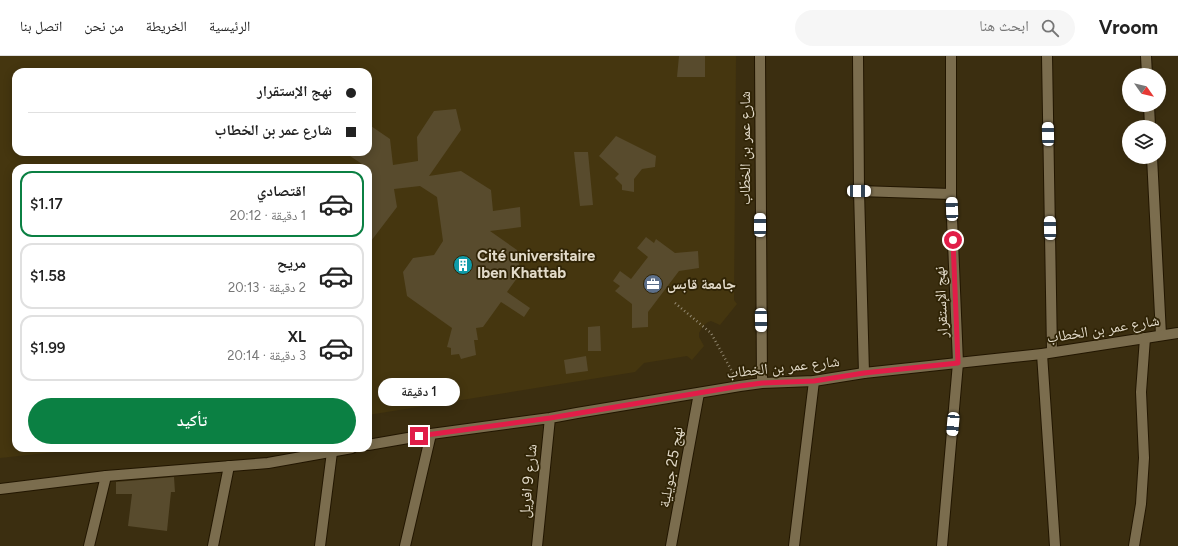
<!DOCTYPE html>
<html lang="ar">
<meta charset="utf-8">
<style>
body{margin:0;font-family:Figtree,"Noto Naskh Arabic",sans-serif;background:#f6f6f6;color:#222;direction:rtl;height:100vh;display:flex;flex-direction:column;font-size:15px;white-space:nowrap}
*{box-sizing:border-box;margin:0}
p{font-size:13px;color:#767676}
.icon{flex:none;width:22px;height:22px;fill:none;stroke:currentColor;stroke-width:2;stroke-linecap:round;stroke-linejoin:round}
.map{position:relative;flex:1;overflow:hidden;direction:ltr}
.details{position:absolute;left:12px;top:108px;width:360px;height:288px;display:flex;flex-direction:column;background:#fff;border-radius:12px;box-shadow:0 2px 10px #0003;direction:rtl}
.details>*{flex:none}
.banner{position:absolute;left:12px;top:12px;width:360px;height:88px;border-radius:12px;box-shadow:0 2px 10px #0003;direction:rtl;display:grid;align-content:center;height:88px;padding:0 16px;background:#fff}
.needle{width:26px;rotate:124deg}
.tools{position:absolute;left:1122px;top:12px;display:grid;gap:8px}
.tools a{display:grid;place-items:center;width:44px;height:44px;border-radius:50%;background:#fff;box-shadow:0 2px 10px #0003;font-size:20px}
.end{position:absolute;width:18px;height:18px;margin:-9px;border:5px solid #e11d48;background:#fff;box-shadow:0 0 0 2px #fff}
.from{border-radius:50%}
.bubble{position:absolute;height:28px;border-radius:14px;background:#fff;box-shadow:0 2px 10px #0003;font-size:13px;font-weight:600;line-height:28px;text-align:center;direction:rtl}
.car{position:absolute;width:12px;height:24px;margin:-12px -6px;border-radius:5px;box-shadow:0 0 3px 1px #0007;background:linear-gradient(#fff 24%,#345 0 40%,#fff 0 76%,#345 0 86%,#fff 0)}
.banner b{display:flex;align-items:center;gap:14px;height:38px;font-size:15px}
.banner b+b{border-top:1px solid #e0e0e0}
.banner i{width:10px;height:10px;background:#222}
ul{padding:7px 0 0;list-style:none}
li{display:flex;align-items:center;gap:12px;height:66px;margin:0 8px 6px;padding:0 8px;border:2px solid #e0e0e0;border-radius:12px}
li div{flex:1}
li b{display:block;font-size:15px}
li em{font-style:normal;font-weight:600}
li.on{border-color:#0b8043}
li>.icon{width:36px;height:36px;stroke-width:1.5}
.cta{display:flex;gap:8px;margin-top:auto;padding:8px 16px}
.cta a{flex:1;height:46px;border-radius:24px;background:#0b8043;color:#fff;font-size:16px;font-weight:600;line-height:46px;text-align:center}
header{display:flex;align-items:center;gap:24px;box-sizing:border-box;height:56px;padding:0 20px;background:#fff;border-bottom:1px solid #e0e0e0}
header strong{font-size:19px}
nav{display:flex;gap:22px;margin-inline-start:auto;font-size:14px}
.search{width:280px;height:36px;background:#f6f6f6;display:flex;align-items:center;gap:10px;box-sizing:border-box;padding:0 14px;border-radius:22px;color:#767676;font-size:15px}
.map>svg:first-child{display:block}
</style>
<header>
<strong>Vroom</strong>
<div class="search"><svg class="icon" aria-label="search" viewBox="0 0 24 24"><circle cx="10" cy="10" r="6"/><path d="M15 15l6 6"/></svg>ابحث هنا</div>
<nav><a>الرئيسية</a><a>الخريطة</a><a>من نحن</a><a>اتصل بنا</a></nav>
</header>
<div class="map">
<svg width="1178" height="490" viewBox="0 0 1178 490">
<rect width="100%" height="100%" fill="#3b2e10"/>
<path fill="#45360f" fill-rule="evenodd" d="M0,0h736l-2,244 3,4 -17,21 -9,-4 -3,1 -5,4 -4,7v4l5,9 -12,14 -5,-4 -43,7 -9,9 -267,43v-247h-352v280h77l-93,10zM16,16h352v80h-352z"/>
<path fill="#584b2d" d="M679,0h26v21h-28z
M456,53l5,21 -32,46 32,-5 30,19 2,21 27,-4 1,20 -31,4 27,19 3,24 -13,18 23,16 -6,9 -23,-15 -18,25 -7,1 2,12h-4l2,15 -15,4 -2,-5 -8,1v-7l-4,-1 5,-19 -45,-32 -4,-24 10,-14 21,-3 9,-14 -6,-44 -17,-11 -26,3 3,18 -29,38v-49l4,-6 -4,-22 -24,-16h24v-28l22,15 3,26 25,-4 -1,-24 17,-26z
M616,80l40,20 -1,11 -13,2 -8,10v13l-12,-2v-5l-7,-7 4,-4 -20,-18z
M574,96h14l5,53 -13,1z
M646,181l8,6 2,-4 19,14 23,-2 1,17 -20,3 -31,41v15l-16,1v-24l-17,-13 5,-5 -7,-5 7,-10 11,8 17,-22 -11,-9z
M600,270l1,25h-13v-24z
M586,300l2,15 -22,3 -2,-14z
M174,421l1,15h-4l-4,39 -39,-5 4,-32h-16v-12z"/>
<g fill="none" stroke-linecap="round" stroke-linejoin="round">
<defs>
<path id="minor" d="M858,0l1,135 5,182
M1047,0l5,296
M1146,0l1,19
M1149,49l1,22
M1152,101l9,178
M859,135l92,3
M1042,298l13,192
M89,490l17,-70
M213,490l16,-80
M320,490l12,-94
M405,490l26,-112
M671,490l28,-153
M794,490l20,-165
M942,490l16,-183 -7,-169v-138
M1134,490l7,-42 3,-46 -3,-66 4,-54"/>
<path id="tertiary" d="M760,0l2,327
M368,389l63,-11 119,-16 27,-5 163,-27 22,-3 52,-2 50,-8 178,-19 136,-21
M0,433l106,-13 162,-13 84,-15
M537,490l13,-128"/>
</defs>
<use href="#minor" stroke="#221600" stroke-width="12"/>
<use href="#tertiary" stroke="#221600" stroke-width="12"/>
<path stroke="#968c75" stroke-width="2.5" stroke-dasharray="1 3" stroke-linecap="butt" d="M675,247l36,30 23,42"/>
<use href="#minor" stroke="#7b6d4e" stroke-width="10"/>
<use href="#tertiary" stroke="#7b6d4e" stroke-width="10"/>
</g>
<g fill="none" stroke-linecap="round" stroke-linejoin="round">
<path stroke="#e11d48" stroke-width="5" d="M419,380l131,-18 190,-32 22,-3 52,-2 50,-8 94,-10 -5,-123"/>
</g>
<defs>
<symbol id="building-disc" viewBox="-11 -11 22 22"><circle r="9.5" fill="#0f9aa8" stroke="#302406"/><path d="M-4-6H4V6H1V3H-1V6H-4ZM-2.5-4.3h1.7v1.8h-1.7ZM.8-4.3h1.7v1.8H.8ZM-2.5-1h1.7V.8h-1.7ZM.8-1h1.7V.8H.8Z" fill="#fff"/></symbol>
<symbol id="office-disc" viewBox="-11 -11 22 22"><circle r="9.5" fill="#5c6f8a" stroke="#302406"/><path d="M-6-3h4V-5.5h4V-3h4V5H-6ZM-1-4.5V-3h2v-1.5ZM-6 0V1H6V0Z" fill="#fff"/></symbol>
</defs>
<g fill-rule="evenodd">
<use href="#building-disc" x="452" y="198" width="22" height="22"/>
<use href="#office-disc" x="642" y="217" width="22" height="22"/>
</g>
<g text-anchor="middle" dominant-baseline="central" stroke-width="3.5" stroke-linejoin="round" paint-order="stroke">
<g font-size="15" fill="#e2dac9" stroke="#302406">
<text transform="translate(745 92) rotate(-90)">شارع عمر بن الخطّاب</text>
<text transform="translate(941 246) rotate(-93)">نهج الإستقرار</text>
<text transform="translate(1103 273) rotate(-9)">شارع عمر بن الخطاب</text>
<text transform="translate(783 311) rotate(-6)">شارع عمر بن الخطاب</text>
<text transform="translate(671 411) rotate(-80)">نهج 25 جويلية</text>
<text transform="translate(528 425) rotate(-84)">شارع 9 افريل</text>
</g>
<g font-size="15" font-weight="bold" fill="#e2dac9" stroke="#302406" text-anchor="start">
<text x="477" y="200">Cité universitaire<tspan x="477" dy="17">Iben Khattab</tspan></text>
<text x="667" y="228">جامعة قابس</text>
</g>
</g>
</svg>
<div class="tools">
<a><svg class="needle" viewBox="-14 -14 28 28"><path d="M0-13l5 13h-10z" fill="#e53935"/><path d="M0 13l5-13h-10z" fill="#767676"/></svg></a>
<a><svg class="icon" aria-label="layers" viewBox="0 0 24 24"><path d="M12 4l9 5-9 5-9-5zM3 14l9 5 9-5"/></svg></a>
</div>
<i class="end from" style="left:953px;top:184px"></i>
<i class="end" style="left:419px;top:380px"></i>
<div class="bubble" style="left:378px;top:322px;width:82px">1 دقيقة</div>
<i class="car" style="left:1048px;top:78px;rotate:359deg"></i>
<i class="car" style="left:859px;top:135px;rotate:91deg"></i>
<i class="car" style="left:952px;top:153px;rotate:358deg"></i>
<i class="car" style="left:760px;top:169px;rotate:0deg"></i>
<i class="car" style="left:1050px;top:172px;rotate:359deg"></i>
<i class="car" style="left:761px;top:264px;rotate:179deg"></i>
<i class="car" style="left:953px;top:368px;rotate:185deg"></i>
<div class="banner">
<b><i class="from"></i>نهج الإستقرار</b>
<b><i></i>شارع عمر بن الخطاب</b>
</div>
<section class="details">
<ul>
<li class="on"><svg class="icon" aria-label="car" viewBox="0 0 24 24"><path d="M5 17H2v-5l4-1 3-4h7l3 4 3 1v5h-3M9 17h6M6 11h13"/><circle cx="7" cy="17" r="2"/><circle cx="17" cy="17" r="2"/></svg><div><b>اقتصادي</b><p>1 دقيقة · 20:12</p></div><em>$1.17</em></li>
<li><svg class="icon" aria-label="car" viewBox="0 0 24 24"><path d="M5 17H2v-5l4-1 3-4h7l3 4 3 1v5h-3M9 17h6M6 11h13"/><circle cx="7" cy="17" r="2"/><circle cx="17" cy="17" r="2"/></svg><div><b>مريح</b><p>2 دقيقة · 20:13</p></div><em>$1.58</em></li>
<li><svg class="icon" aria-label="car" viewBox="0 0 24 24"><path d="M5 17H2v-5l4-1 3-4h7l3 4 3 1v5h-3M9 17h6M6 11h13"/><circle cx="7" cy="17" r="2"/><circle cx="17" cy="17" r="2"/></svg><div><b>XL</b><p>3 دقيقة · 20:14</p></div><em>$1.99</em></li>
</ul>
<div class="cta"><a>تأكيد</a></div>
</section>
</div>
